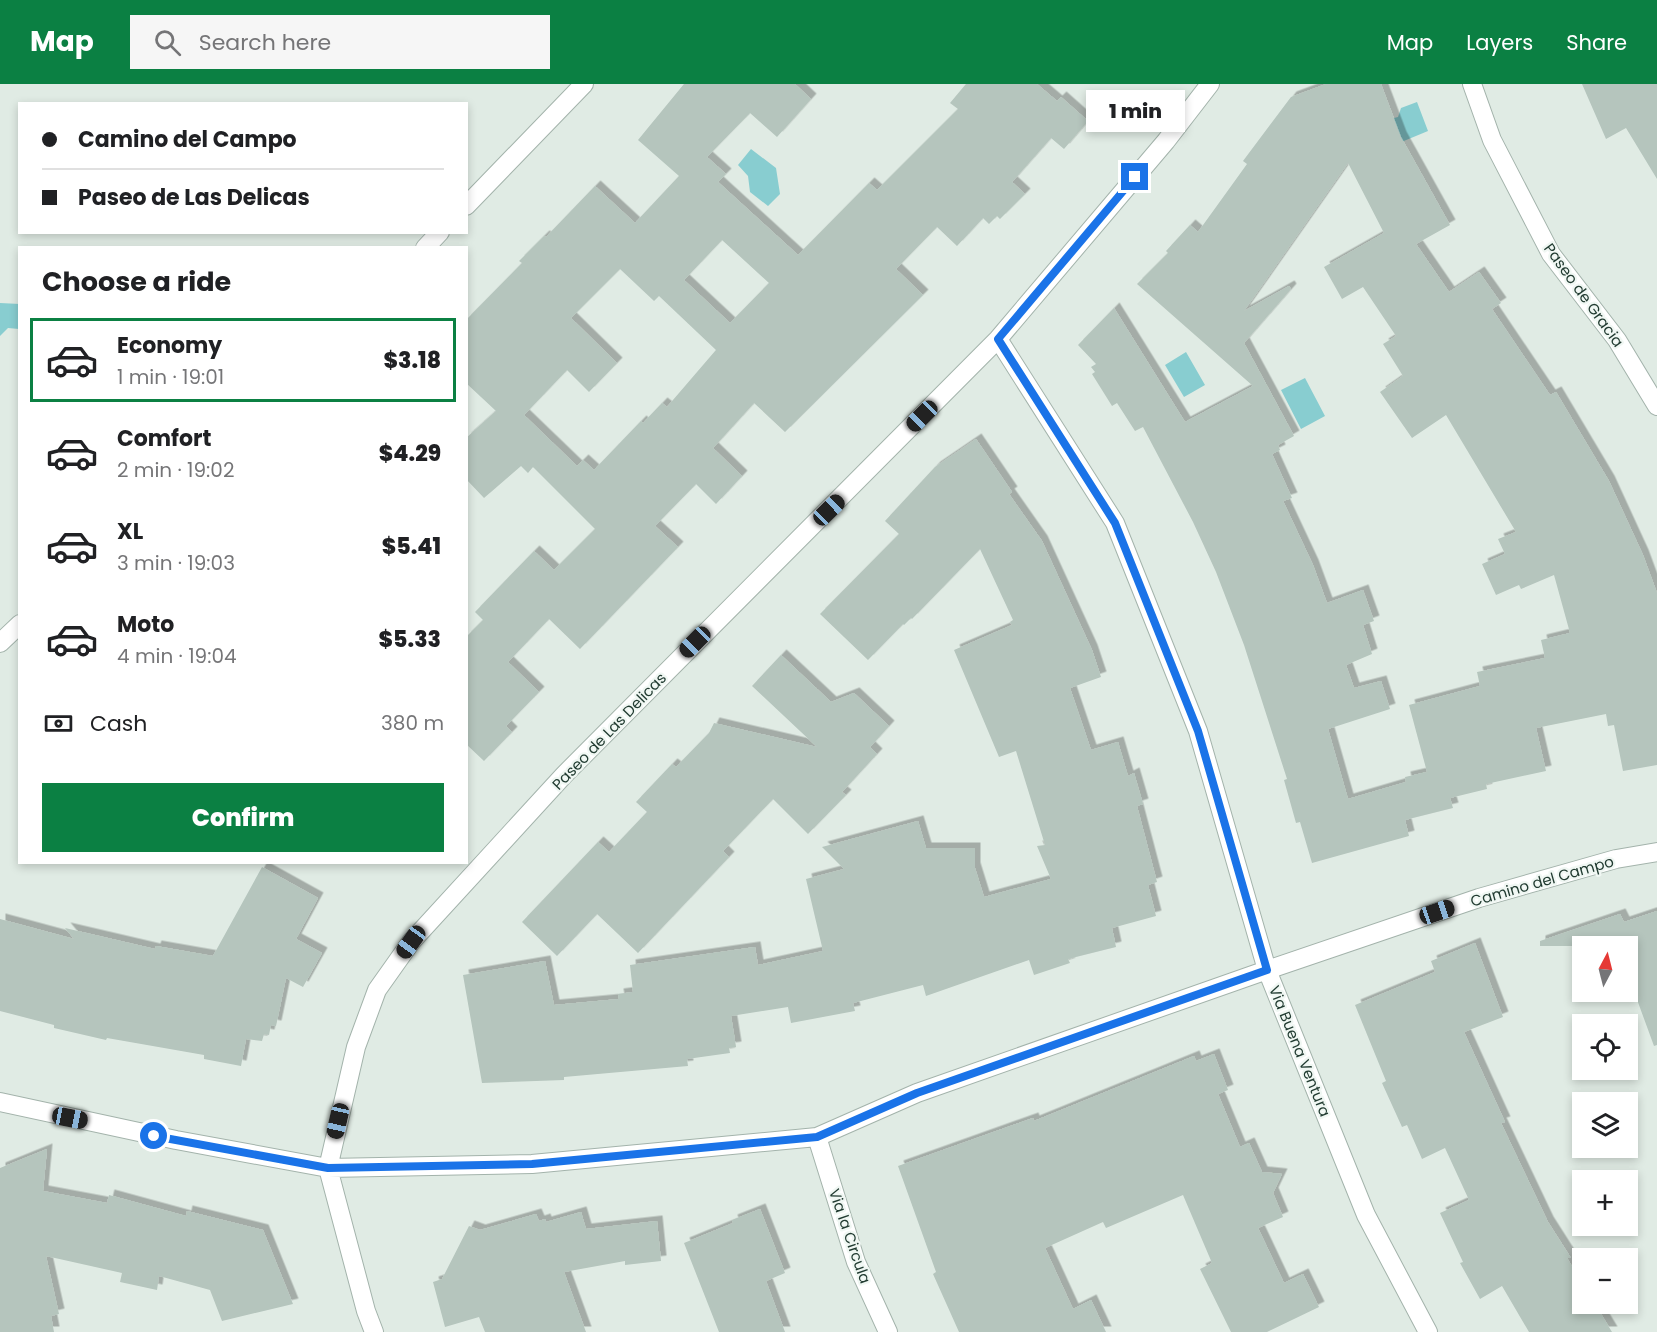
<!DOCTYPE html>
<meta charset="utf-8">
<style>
body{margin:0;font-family:Poppins,sans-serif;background:#f6f6f6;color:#202124;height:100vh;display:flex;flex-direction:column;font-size:22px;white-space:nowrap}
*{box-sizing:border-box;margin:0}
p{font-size:20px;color:#757577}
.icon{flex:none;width:33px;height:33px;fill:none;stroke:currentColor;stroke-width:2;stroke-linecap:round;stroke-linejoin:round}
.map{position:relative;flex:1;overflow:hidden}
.drawer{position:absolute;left:18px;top:162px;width:450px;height:618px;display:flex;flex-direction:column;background:#fff;border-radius:0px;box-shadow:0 3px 9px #0003}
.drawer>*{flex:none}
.top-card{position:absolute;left:18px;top:18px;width:450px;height:132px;border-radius:0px;box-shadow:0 3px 9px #0003;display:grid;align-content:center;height:132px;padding:0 24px;background:#fff}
.needle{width:39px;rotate:7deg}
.controls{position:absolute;left:1572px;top:852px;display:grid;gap:12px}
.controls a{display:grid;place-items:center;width:66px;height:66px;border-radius:0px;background:#fff;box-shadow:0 3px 9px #0003;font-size:30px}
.end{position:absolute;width:27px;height:27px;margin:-14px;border:8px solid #1a73e8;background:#fff;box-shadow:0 0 0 3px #fff}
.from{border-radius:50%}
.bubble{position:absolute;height:42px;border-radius:0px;background:#fff;box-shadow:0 3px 9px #0003;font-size:20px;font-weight:800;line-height:42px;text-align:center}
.car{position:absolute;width:18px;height:36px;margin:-18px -9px;border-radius:8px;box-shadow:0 0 4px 2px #0007;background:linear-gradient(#222 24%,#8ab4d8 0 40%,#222 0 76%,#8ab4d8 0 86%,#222 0)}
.top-card b{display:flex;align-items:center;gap:21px;height:57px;font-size:22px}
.top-card b+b{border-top:2px solid #e0e0e0}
.top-card i{width:15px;height:15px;background:#202124}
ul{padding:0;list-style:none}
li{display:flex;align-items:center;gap:18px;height:84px;margin:0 12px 9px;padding:0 12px;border:3px solid transparent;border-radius:0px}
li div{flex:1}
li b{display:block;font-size:22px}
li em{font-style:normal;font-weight:800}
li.selected{border-color:#0b8043}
li>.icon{width:54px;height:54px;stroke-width:1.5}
h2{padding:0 24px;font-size:27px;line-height:72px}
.pay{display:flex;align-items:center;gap:15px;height:66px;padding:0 24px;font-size:22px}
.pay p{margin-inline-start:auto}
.button{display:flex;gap:12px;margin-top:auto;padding:12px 24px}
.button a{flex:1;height:69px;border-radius:0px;background:#0b8043;color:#fff;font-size:24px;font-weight:800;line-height:69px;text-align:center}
header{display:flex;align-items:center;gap:36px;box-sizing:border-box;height:84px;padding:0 30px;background:#0b8043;color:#fff}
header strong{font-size:28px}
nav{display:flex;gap:33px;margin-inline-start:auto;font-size:21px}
.search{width:420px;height:54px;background:#f6f6f6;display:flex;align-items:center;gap:15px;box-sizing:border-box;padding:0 21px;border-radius:0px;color:#757577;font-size:22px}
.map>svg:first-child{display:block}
</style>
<header>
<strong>Map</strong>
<div class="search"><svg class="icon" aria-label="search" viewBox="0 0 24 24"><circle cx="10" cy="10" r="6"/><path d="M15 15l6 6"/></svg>Search here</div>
<nav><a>Map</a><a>Layers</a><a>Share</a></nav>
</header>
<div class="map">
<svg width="1657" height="1248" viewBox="0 0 1657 1248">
<defs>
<filter id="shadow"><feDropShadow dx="5.5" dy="-5.5" stdDeviation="0" flood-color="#0004"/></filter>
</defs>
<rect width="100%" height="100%" fill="#e0ebe4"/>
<path fill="#88cdd0" d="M1417,18l11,29 -58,24 16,-35 12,-3 3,-9z
M751,65l25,19 4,26 -12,12 -18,-14 -2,-16 -10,-11z
M0,219l20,1 -1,25 -11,-1 -8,8z
M1186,268l19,33 -21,12 -19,-32z
M1305,294l20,38 -24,13 -20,-39z"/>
<path fill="#b5c5bd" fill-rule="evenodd" filter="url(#shadow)" d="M684,0h111l16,15 -34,38 -27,-24 -43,44 19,17 -8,8 80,73 71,-72 8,7 81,-81 -8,-6 16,-19h71l20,17 4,-4 27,24 -24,28 -13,-11 -39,44 13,12 -25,25 -3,-3 -8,8 -6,-6 -26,28 -20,-19 -41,42 27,26 -138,137 -31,-29 -41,45 29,28 -26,28 -20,-20 -41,42 23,21 -98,102 -31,-30 -41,43 31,30 -33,34 6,6 -28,29 -18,-17v-107l17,-17 -8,-8 59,-61 20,19 41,-41 -62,-62 -5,6 -7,-7 -37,32 -18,-19v-41l30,-27 -30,-28v-63l56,-57 -3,-2 25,-25 2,1 49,-51 40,37 44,-47 -41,-36zM722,156l47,43 -39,40 -46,-43zM620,185l34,32 5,-5 57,54 -49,57 -5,-4 -19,20 -2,-2 -47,49 -11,-10 -6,6 -53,-51 43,-45 22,22 28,-29 -46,-45z
M1326,0h55l20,53 49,88 -34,19 33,48 30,-20 22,31 -9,6 58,86 6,-3 53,89 34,74 14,38v172l-34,6 -9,-46 -6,1 -2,-12 -70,14 10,43 -60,13 1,5 -37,9 3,10 -48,12 4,16 -97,27 -12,-41 -4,1 -12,-43 3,-1 -43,-134 -28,-73 -23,-50 -50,-95 -8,4 -18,-28 -5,3 -20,-32 3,-2 -4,-5 5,-3 -18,-19 36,-37 71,114 68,-36 -116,-102 31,-31 -2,-2 24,-26 8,7 49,-68 -4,-3 48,-64zM1348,79l36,70 -60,34 18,32 21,-12 33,49 -13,8 20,32 -23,16 32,46 34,-23 70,117 -18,7 7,15 -23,10 14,31 23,-10 2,4 33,-14 16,58 -29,7 4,18 -68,14 3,14 -71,19 18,67 -22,5 1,5 -58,17 -20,-70 62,-20 -9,-28 -27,7 -8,-23 26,-11 -9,-29 11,-4 -11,-31 -36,13 -14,-38 -30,-64 9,-3 -20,-44 8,-4 -2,-5 16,-9 -50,-93 47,-54 -2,-3 -45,25z
M1582,0h75v95l-31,-51 -20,11z
M976,355l36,53 -3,2 33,47 50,109 9,27 -31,11 21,62 27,-8 10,34 6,-3 9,31 -6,2 20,76 -9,3 8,31 -44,12 4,19 -48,12 2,4 -36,12 -5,-15 -103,36 -3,-11 -70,18 2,8 -64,12 -3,-16 -57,9 5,31 -7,1 1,5 -43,6 1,7 -124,11v3l-82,3 -19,-108 82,-14 9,44 65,-6 -1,-5 15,-2 -3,-27 125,-18 3,18 65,-14 -17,-72 38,-10 -22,-22 96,-26 8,27h49v20l9,29 67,-18 -14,-33 8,-1 -29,-94 -17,6 -45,-107 58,-25 -2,-3 3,-2 -33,-71 -68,70 -1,-1 -7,7 -1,-1 -35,36 -48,-46 79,-80 -14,-13 50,-54z
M781,571l50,47 23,-9 35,33 -19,21 7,7 -35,38 4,3 -38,39 -35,-35 -50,52 6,6 -91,96 -41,-39 -40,42 -35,-34 76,-80 11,10 38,-40 -11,-10 36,-38 4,3 33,-34 5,-10 103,24 -65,-61z
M262,783l56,31 -22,41 26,14 -19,34 -17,-9 -10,48 -5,-1 -2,10 -5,-1 -2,7 -16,-2 -5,27 -37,-7v-4l-97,-17 -1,2 -52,-12v-3l-54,-14v-92l74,20 -9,-11 90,21 1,-3 57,10z
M1657,827v134l-3,1 -26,-71v-29h-88v-5l80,-27 4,8z
M1475,859l28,74 -39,15 41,90 -4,1 47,99 23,36h-4l15,25v21h13l17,28h-83l-27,-46 -22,13 -20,-36 3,-1 -23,-49 29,-13 -24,-52 -23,11 -15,-34 -5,2 -20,-44 4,-2 -31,-76 80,-33 -4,-11z
M1214,970l14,36 -10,4 22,53 9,-4 13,29 20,2 -9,19 10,24 -25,11 26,55 19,-9 16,33 -52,25h-36l-31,-63 12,-6 -29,-68 -77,33 -3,-6 -58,26 28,61 18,-9 15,32h-147l-26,-58 3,-2 -38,-106 135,-48 1,3 160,-65 2,5z
M47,1065l-4,42 64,12 2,-8 77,21 1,-5 76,19 30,74 -71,17 -12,-31 -51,-14 -2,14 -37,-8 2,-9 -76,-17 13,58 -8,2 3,16h-54v-164z
M760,1125l25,64 -19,8 19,51h-66l-35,-89 49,-20 -1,-3z
M581,1128l5,17 71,-8 4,40 -36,4v-4l-61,11 22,60h-101l-6,-15 -34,10 -12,-45 9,-3 27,-53 11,4 56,-16 3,7 6,-2 1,3z"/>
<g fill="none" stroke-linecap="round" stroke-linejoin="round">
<defs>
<path id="street" d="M1472,0l20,56 59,114 66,86 40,66
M466,122l118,-122
M425,164l15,-16
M998,255l117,184 83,208 69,239 99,245 62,117
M0,559l20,-19
M0,1018l176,38 152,28 204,-4 285,-27 100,-44 350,-123 212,-72 137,-39 41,-7
M817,1053l39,125 32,70
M374,1248l-8,-21 -38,-143 28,-121 21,-57 34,-48 153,-167 434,-436 168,-198 44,-57"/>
</defs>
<use href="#street" stroke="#a3b3ab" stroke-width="20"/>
<use href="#street" stroke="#fff" stroke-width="18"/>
</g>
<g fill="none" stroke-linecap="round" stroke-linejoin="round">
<path stroke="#1a73e8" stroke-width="8" d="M154,1052l174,32 204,-4 285,-27 100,-44 350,-123 -69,-239 -83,-208 -117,-184 137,-162"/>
</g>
<g text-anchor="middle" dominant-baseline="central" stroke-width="4.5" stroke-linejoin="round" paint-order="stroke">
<g font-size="15" fill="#213b31" stroke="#f0f7f3">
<text transform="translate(1584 211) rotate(54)">Paseo de Gracia</text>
<text transform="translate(609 647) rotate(-46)">Paseo de Las Delicas</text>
<text transform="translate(1542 797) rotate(-16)">Camino del Campo</text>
<text transform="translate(1300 967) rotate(68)">Via Buena Ventura</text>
<text transform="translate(850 1152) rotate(71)">Via la Circula</text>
</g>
</g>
</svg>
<div class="controls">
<a><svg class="needle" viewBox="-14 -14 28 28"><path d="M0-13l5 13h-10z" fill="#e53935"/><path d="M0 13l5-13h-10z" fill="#757577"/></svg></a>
<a><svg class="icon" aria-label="locate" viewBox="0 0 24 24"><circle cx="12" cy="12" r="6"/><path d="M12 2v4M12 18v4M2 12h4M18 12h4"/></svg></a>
<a><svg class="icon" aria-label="layers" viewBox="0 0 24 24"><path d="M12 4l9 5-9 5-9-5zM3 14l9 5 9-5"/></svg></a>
<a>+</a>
<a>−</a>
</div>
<i class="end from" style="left:154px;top:1052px"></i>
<i class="end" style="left:1135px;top:93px"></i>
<div class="bubble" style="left:1086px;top:6px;width:99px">1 min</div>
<i class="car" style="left:922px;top:332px;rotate:225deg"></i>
<i class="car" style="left:829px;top:426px;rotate:46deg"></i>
<i class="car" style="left:695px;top:558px;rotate:225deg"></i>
<i class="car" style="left:1437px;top:828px;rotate:71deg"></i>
<i class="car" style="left:411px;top:858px;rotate:216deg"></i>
<i class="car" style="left:70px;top:1034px;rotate:101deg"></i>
<i class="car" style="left:338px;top:1037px;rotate:193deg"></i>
<div class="top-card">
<b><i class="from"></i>Camino del Campo</b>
<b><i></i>Paseo de Las Delicas</b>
</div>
<section class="drawer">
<h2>Choose a ride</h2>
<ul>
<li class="selected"><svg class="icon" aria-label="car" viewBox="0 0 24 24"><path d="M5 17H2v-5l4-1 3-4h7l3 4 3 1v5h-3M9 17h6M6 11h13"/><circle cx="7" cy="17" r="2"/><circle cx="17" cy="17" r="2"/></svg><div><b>Economy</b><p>1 min · 19:01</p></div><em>$3.18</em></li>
<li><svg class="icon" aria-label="car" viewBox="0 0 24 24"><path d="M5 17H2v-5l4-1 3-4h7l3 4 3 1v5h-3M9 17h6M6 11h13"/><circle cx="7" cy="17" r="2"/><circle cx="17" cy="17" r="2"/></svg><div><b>Comfort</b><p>2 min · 19:02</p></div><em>$4.29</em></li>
<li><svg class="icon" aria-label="car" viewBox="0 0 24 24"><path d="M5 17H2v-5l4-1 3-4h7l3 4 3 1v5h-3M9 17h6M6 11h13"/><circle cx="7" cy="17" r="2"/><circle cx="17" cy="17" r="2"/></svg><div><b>XL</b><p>3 min · 19:03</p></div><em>$5.41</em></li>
<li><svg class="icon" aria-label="car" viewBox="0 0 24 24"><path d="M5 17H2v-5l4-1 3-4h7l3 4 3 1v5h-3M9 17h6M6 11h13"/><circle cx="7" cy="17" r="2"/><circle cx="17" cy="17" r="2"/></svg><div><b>Moto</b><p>4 min · 19:04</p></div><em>$5.33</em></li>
</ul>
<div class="pay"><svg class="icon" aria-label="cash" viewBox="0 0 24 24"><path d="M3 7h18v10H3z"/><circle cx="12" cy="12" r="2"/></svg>Cash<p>380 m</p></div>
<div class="button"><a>Confirm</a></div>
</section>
</div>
